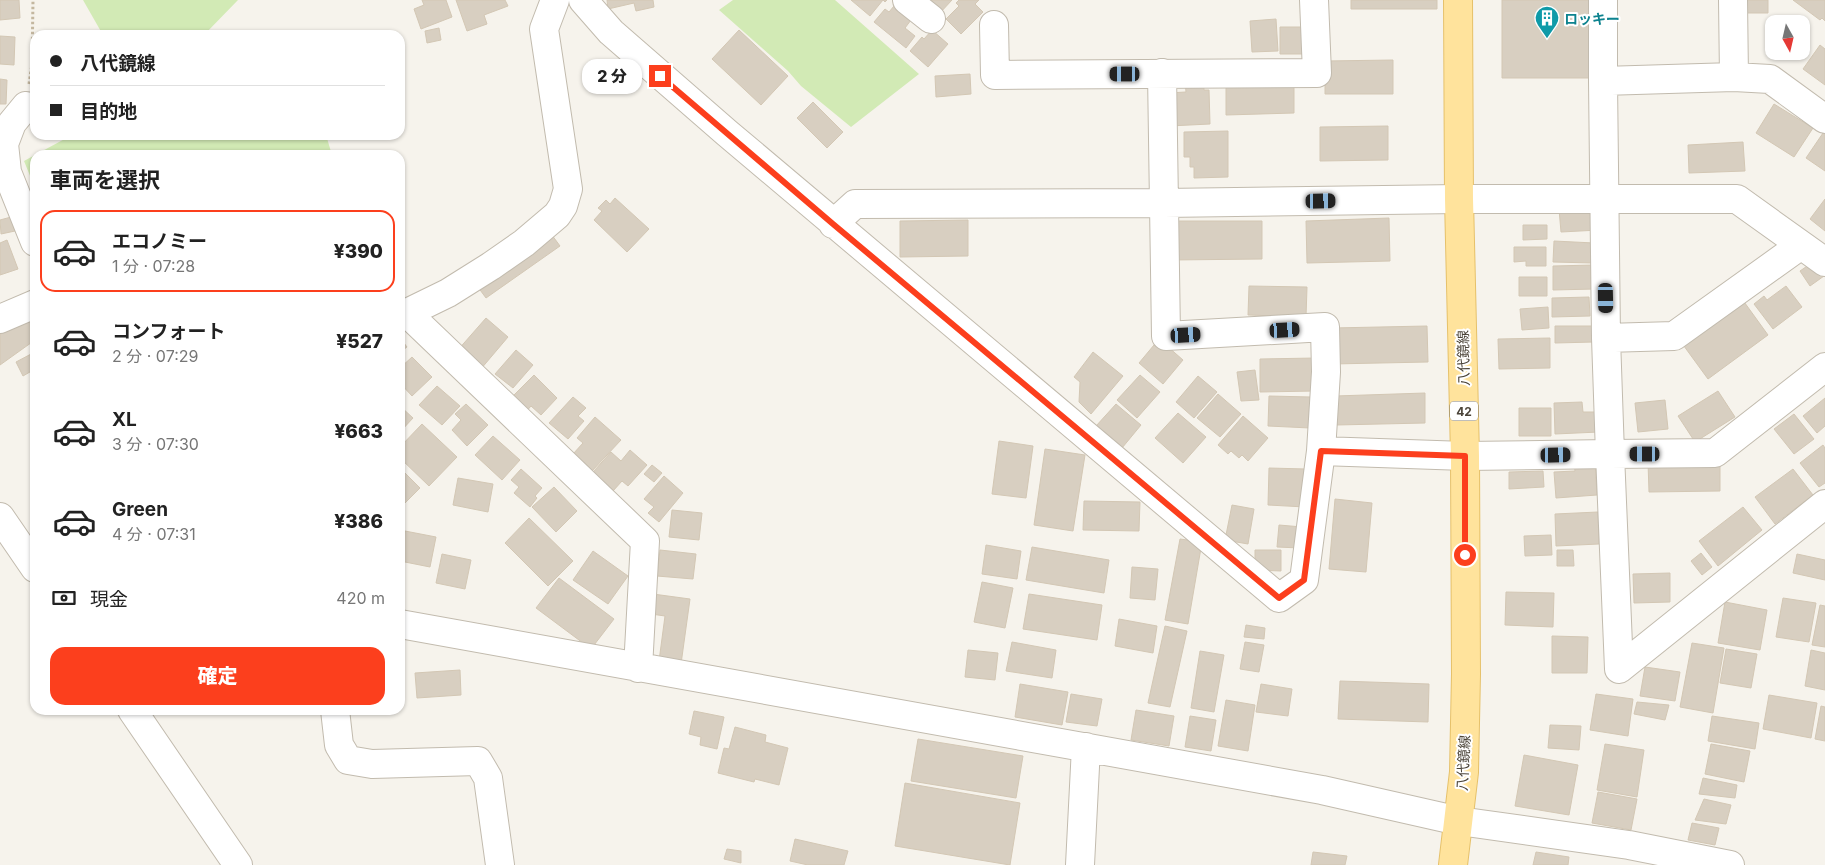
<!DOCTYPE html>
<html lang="ja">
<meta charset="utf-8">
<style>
body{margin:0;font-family:Inter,"Noto Sans JP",sans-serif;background:#f6f6f6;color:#222;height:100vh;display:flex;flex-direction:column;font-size:19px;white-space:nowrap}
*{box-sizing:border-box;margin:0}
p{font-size:16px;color:#767676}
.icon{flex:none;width:28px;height:28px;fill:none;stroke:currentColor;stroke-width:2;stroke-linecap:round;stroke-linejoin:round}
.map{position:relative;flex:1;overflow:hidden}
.side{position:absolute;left:30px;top:150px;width:375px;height:565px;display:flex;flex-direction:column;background:#fff;border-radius:15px;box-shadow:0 1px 4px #0004}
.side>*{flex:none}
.hud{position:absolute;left:30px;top:30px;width:375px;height:110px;border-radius:15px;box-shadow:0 1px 4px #0004;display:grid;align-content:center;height:110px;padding:0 20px;background:#fff}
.needle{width:32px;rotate:172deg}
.fabs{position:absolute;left:1765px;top:15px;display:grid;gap:10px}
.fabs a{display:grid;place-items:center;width:45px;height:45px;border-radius:10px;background:#fff;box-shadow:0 1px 4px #0004;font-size:25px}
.end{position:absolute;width:22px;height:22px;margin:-11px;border:6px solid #fc3f1d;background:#fff;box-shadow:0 0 0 2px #fff}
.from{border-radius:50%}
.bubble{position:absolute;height:35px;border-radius:15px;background:#fff;box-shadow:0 1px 4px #0004;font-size:16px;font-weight:800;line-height:35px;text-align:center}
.car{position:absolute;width:15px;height:30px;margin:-15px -8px;border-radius:6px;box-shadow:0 0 4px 1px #0007;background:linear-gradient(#222 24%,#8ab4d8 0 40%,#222 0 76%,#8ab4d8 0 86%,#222 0)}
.hud b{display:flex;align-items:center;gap:18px;height:48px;font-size:19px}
.hud b+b{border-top:1px solid #e0e0e0}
.hud i{width:12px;height:12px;background:#222}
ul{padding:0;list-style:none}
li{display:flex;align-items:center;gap:15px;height:82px;margin:0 10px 8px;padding:0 10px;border:2px solid transparent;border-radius:15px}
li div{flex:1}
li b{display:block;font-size:19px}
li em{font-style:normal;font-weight:800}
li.on{border-color:#fc3f1d}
li>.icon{width:45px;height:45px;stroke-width:1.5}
h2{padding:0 20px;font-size:22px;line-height:60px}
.pay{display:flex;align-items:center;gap:12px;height:55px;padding:0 20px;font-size:19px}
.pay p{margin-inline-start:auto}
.primary-button{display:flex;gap:10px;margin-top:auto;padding:10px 20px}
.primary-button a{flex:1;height:58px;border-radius:15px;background:#fc3f1d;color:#fff;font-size:20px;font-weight:800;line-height:58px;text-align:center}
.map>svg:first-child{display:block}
</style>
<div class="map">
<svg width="1825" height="865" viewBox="0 0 1825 865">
<rect width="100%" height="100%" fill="#f6f3ec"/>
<path fill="#d2eab5" d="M83,0h155l-34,35h-101z
M733,0h102l84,74 -68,53 -50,-41 -13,-15 -69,-61z
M72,135h254l6,20h-297z
M35,155v33l-11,-27z"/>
<path fill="#d8cfc1" stroke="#d3c7b4" d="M0,0h19l1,18 -20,2z
M422,0h24l6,17 -31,12 -7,-20 10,-4z
M456,0h49l3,6 -24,9 3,9 -20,7z
M607,0h46l1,7 -18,4 -2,-8 -26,6z
M851,0h36l-2,2 -2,-2 -13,16z
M923,0h29l-13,14z
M959,0h20l-4,4 8,8 -22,22 -15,-15 13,-13 -3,-3z
M1351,0h86v9h-86z
M1502,0h91v78h-91z
M1739,0h29v13h-29z
M1793,0h32v21l-3,-3 -2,2z
M894,6l17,14 -6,8 10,8 -9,12 -32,-26 11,-13 4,3z
M1276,19l2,32 -26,1 -2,-31z
M1280,27h28l-1,27h-27z
M439,28l2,12 -14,3 -2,-12z
M739,30l49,46 -27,29 -49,-46z
M932,30l16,14 -20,23 -18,-16 12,-14 2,2z
M0,36l15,1 -1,28 -14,-1z
M1820,45l5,4v36l-22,-16z
M1393,60v34h-68v-33z
M970,74l1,20 -35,3 -1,-21z
M0,79l7,1 -1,24h-6z
M1203,80l1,10h5l1,34 -41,2 -1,-33 18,-1 -1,-11z
M1294,80v33l-68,2v-34z
M813,102l30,30 -16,16 -30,-30z
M1774,104l39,24 -19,29 -38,-24z
M1388,126v34l-68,1v-34z
M1228,131v46l-34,1v-11h-4v-10h-6v-25z
M1823,133l2,1v37l-19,-13z
M1743,142l2,29 -56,2 -1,-28z
M615,198l34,31 -22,23 -33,-32 8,-9 -4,-3 8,-8 4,4z
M1825,199v32l-15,-12z
M1597,207l2,23 -38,2 -2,-23z
M11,217l4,14 -14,3 -1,-14z
M1389,218l1,43 -83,2 -1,-42z
M968,220v36l-68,1v-36z
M1171,221h91v38l-91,1z
M1523,225h24v14l-24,1z
M549,231l11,15 -74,52 -11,-15z
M7,240l11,29 -18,6v-32z
M1554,241l40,2 -1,20 -40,-1z
M1514,247h32v19h-20v-5l-12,1z
M1813,262l11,14 -14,10 -10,-15z
M1594,265l1,24 -42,1v-24z
M1519,277h28v19h-28z
M1249,286l58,1 -1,30 -58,-2z
M1786,286l16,21 -29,22 -19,-25 10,-8 3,4z
M1589,297l1,19 -38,1v-19z
M1742,299l26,36 -60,44 -27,-37z
M1548,307l1,21 -27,2 -2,-21z
M25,313l10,13v14l-35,25v-34z
M486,318l22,19 -28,33 -23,-19z
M1427,326l1,36 -96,2v-36z
M1555,326h39v16l-39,1z
M400,338l7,9 -7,5z
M1550,338v30l-51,1 -1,-30z
M1159,339l24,21 -20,24 -24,-21z
M516,350l17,15 -20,23 -18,-14z
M1093,352l30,24 -32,38 -12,-12 1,-20 -6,-5z
M33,353l2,16 -12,7 -7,-14z
M412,357l20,20 -20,19 -12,-13v-15z
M1315,358l1,33 -56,1v-33z
M1255,370l4,30 -18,1 -4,-29z
M534,375l23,23 -16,17 -10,-9 -6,7 -15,-14z
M1140,375l20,17 -23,26 -20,-18z
M1198,376l19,16 -23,26 -18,-16z
M437,386l23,20 -18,19 -23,-20z
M1718,391l17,26 -40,25 -17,-26z
M1425,393v30l-89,2 -1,-29z
M1218,394l23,20 -21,23 -23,-19z
M1269,396l42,1 -1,31 -42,-2z
M573,397l13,11 -8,8 6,5 -16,18 -19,-16z
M1825,398v28l-8,7 -14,-17z
M1665,400l3,29 -30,3 -3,-29z
M1582,402l1,10h16v20l-44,2 -1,-31z
M466,404l22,21 -21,21 -15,-16 9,-10 -6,-6z
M1116,404l25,21 -19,23 -26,-22z
M400,406l13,12 -13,14z
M1519,408h32v28h-32z
M1178,413l28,24 -23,26 -28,-25z
M1794,414l20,25 -20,15 -20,-25z
M1243,416l25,22 -20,23 -6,-6 -3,3 -8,-7 -3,3 -10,-9z
M595,417l26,23 -29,31 -19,-17 10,-11 -6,-5z
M422,424l35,33 -28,29 -29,-28v-11z
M493,436l27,24 -18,20 -27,-25z
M999,441l34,5 -7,52 -34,-4z
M1823,445l2,3v35l-6,4 -19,-24z
M1045,449l40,6 -12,76 -39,-6z
M630,450l17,15 -19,21 -6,-5 -9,10 -20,-19 18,-20 10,9z
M1595,460l2,35 -41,3 -2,-26 21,-1 -1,-9z
M1720,461v30l-71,1 -1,-30z
M652,465l10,8 -8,9 -10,-8z
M400,468l20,20 -19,19 -1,-1z
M1269,468l37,1 -1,38 -37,-2z
M521,469l21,19 -7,8 2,2 -7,9 -16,-14 5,-6 -8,-7z
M1793,469l20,26 -38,29 -20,-27z
M1543,471l1,16 -35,2v-17z
M664,476l19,17 -24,29 -11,-9 6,-6 -10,-8z
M458,478l35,6 -5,28 -35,-7z
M554,487l23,24 -21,21 -24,-25z
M1335,499l37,4 -6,69 -37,-3z
M1084,501l56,1 -1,29 -56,-1z
M1232,505l22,4 -6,35 -23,-4z
M1743,507l19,23 -44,36 -19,-25z
M672,510l30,3 -3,27 -30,-3z
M1598,512l1,32 -43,2 -1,-32z
M529,518l44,43 -25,25 -43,-43z
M1279,525l23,2 -2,21 -23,-1z
M405,531l31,6 -6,30 -30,-6z
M1551,535l1,20 -27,1 -1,-20z
M1180,539l22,3 -14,82 -23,-4z
M986,545l35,6 -4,28 -35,-5z
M1032,547l77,13 -5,33 -78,-13z
M660,550l36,4 -3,25 -36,-3z
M1255,550h26v21l-26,-1z
M1557,550h16l1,16h-17z
M593,551l35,25 -20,28 -35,-24z
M1701,553l11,14 -10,8 -11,-14z
M442,554l29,6 -6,29 -29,-6z
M1797,554l28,6v20l-32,-7z
M1132,567l26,2 -3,31 -25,-2z
M1670,573v29l-36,1 -1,-29z
M559,578l55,41 -23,30 -55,-41z
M982,582l31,6 -8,40 -31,-6z
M1506,592l48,1 -1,34 -48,-2z
M653,594l37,5 -9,65 -22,-3 6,-45 -14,-2z
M1029,594l73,11 -5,35 -74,-11z
M1783,598l33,5 -7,39 -33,-5z
M1725,602l42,8 -7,40 -42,-7z
M1820,605l5,1v41l-13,-2z
M1119,619l38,7 -4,27 -38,-7z
M1246,625l19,3 -1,11 -20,-2z
M1165,626l22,5 -17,76 -22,-4z
M1552,636l36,1 -1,36h-35z
M1012,642l44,8 -4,28 -46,-7z
M1245,642l19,3 -5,27 -19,-3z
M1692,643l32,5 -11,65 -33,-6z
M1726,649l31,5 -6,34 -31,-5z
M968,650l30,3 -3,27 -30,-3z
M1811,650l14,3v37l-20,-4z
M1200,651l24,4 -10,57 -23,-4z
M1645,667l35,5 -5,29 -35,-5z
M460,670l1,25 -44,3 -2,-25z
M1340,681l89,3 -1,38 -90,-3z
M1020,684l48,8 -6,33 -47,-8z
M1261,684l31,5 -4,27 -32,-4z
M1071,694l31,5 -5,27 -31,-4z
M1596,694l37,5 -5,37 -38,-6z
M1769,695l48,8 -6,35 -48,-9z
M1226,700l29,5 -7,46 -30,-5z
M1637,702l32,3 -4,15 -31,-6z
M1821,706l4,1v34l-10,-2z
M1136,710l38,6 -5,30 -38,-6z
M694,711l30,6 -7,32 -17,-4 1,-8 -12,-3z
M1190,716l26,4 -5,31 -26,-4z
M1712,716l47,7 -4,26 -47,-8z
M1550,725l31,1 -2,24 -31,-2z
M735,727l31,8 -1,7 23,6 -9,37 -24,-6 -1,3 -36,-9 6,-25 5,1z
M918,739l105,17 -7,42 -105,-17z
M1605,744l39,6 -7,47 -40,-7z
M1711,744l39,7 -6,31 -39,-8z
M1524,755l54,10 -9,50 -54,-9z
M1703,778l34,7 -2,13 -36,-4z
M905,783l115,20 -10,62 -115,-19z
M1598,792l39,7 -6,31 -39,-7z
M1704,799l27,6 -5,19 -31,-4z
M1692,823l27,5 -4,17 -27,-5z
M795,839l53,12 -4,14h-36l-18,-4z
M727,849l14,2v12l-17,-4z
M1313,852l34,4 -2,9h-34z
M1536,852l33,5 -1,8h-35z"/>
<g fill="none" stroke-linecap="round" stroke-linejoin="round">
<defs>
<path id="minor" d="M583,0l28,32 116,101 552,465 25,-18 17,-129
M907,0l24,19
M1603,0v81
M994,25l1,50 322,-2 -3,-73
M1162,73l4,263 159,-9 1,45 -5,79 144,5 145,-2 -4,-116 -3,-257 131,-4 -1,-77
M1734,77l36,2 55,40
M26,106l-14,17 -8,21 3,28 28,70
M833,224l22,-20 309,-1 295,-4h278l88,63
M407,313l238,228 -7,127
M400,316l7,-3 41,-20 43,-27 33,-23 33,-28 6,-9 5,-17 -24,-160 11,-29
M0,319l35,-15
M1606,338l68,-2 127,-91
M1825,367l-110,86 -105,1 9,215 206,-165
M0,517l35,51
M400,624l922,166 137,31 170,24 101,20
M132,710l106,155
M335,710l4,35 9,15 24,4 106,-3 10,17 12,87
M1080,865l6,-118"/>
<path id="major" d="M1453,865l11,-93 2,-98 -1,-218 -6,-257 -1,-199"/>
</defs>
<use href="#minor" stroke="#c2bbae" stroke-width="30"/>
<use href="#major" stroke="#e6c16a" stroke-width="30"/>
<path stroke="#c4b79f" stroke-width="3" stroke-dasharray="2.5 2.5" stroke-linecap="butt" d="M29,84l3,-20 1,-64"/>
<use href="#minor" stroke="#fff" stroke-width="28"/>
<use href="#major" stroke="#ffe39c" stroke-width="28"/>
</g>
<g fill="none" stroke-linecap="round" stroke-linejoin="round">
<path stroke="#fc3f1d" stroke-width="6" d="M660,76l173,148 446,374 25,-18 17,-129 144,5v99"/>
</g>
<defs>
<symbol id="building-pin" viewBox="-11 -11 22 30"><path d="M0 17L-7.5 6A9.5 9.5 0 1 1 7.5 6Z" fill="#0f9aa8" stroke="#fff"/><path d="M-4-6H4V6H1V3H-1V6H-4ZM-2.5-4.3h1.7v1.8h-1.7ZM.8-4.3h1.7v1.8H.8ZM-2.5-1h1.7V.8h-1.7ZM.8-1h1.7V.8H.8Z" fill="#fff"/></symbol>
</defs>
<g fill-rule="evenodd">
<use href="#building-pin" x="1533" y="4" width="28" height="38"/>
</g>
<g text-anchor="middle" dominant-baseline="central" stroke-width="4" stroke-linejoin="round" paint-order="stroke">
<rect fill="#fff" stroke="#817c74" stroke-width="1" x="1450" y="401.5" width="28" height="19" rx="4"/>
<g font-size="12" font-weight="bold" fill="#4b4439">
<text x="1464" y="411">42</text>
</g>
<g font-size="14" font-weight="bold" fill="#0d838f" stroke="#fff" text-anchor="start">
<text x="1564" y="18">ロッキー</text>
</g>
<g font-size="14" fill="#4b4439" stroke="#fff">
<text transform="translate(1463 358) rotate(-91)">八代鏡線</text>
<text transform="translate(1463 763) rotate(-87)">八代鏡線</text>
</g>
</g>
</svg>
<div class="fabs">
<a><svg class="needle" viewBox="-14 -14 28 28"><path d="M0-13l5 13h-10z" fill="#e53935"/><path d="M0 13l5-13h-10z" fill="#767676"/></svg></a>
</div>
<i class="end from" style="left:1465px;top:555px"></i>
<i class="end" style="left:660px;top:76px"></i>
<div class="bubble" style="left:582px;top:59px;width:60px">2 分</div>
<i class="car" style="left:1125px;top:74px;rotate:270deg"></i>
<i class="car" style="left:1321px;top:201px;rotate:89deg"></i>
<i class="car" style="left:1606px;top:298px;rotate:179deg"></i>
<i class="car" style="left:1285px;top:330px;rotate:87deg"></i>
<i class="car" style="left:1186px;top:335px;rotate:87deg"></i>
<i class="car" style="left:1645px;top:454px;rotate:270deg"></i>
<i class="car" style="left:1556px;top:455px;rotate:89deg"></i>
<div class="hud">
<b><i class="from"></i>八代鏡線</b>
<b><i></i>目的地</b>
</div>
<section class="side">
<h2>車両を選択</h2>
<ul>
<li class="on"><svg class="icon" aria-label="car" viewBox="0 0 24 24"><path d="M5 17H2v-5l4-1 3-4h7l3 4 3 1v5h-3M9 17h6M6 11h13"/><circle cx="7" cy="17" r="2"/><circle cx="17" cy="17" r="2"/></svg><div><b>エコノミー</b><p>1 分 · 07:28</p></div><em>¥390</em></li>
<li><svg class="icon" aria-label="car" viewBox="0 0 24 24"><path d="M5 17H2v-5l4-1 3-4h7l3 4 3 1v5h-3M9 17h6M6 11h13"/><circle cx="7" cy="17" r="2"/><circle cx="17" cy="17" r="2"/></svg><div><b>コンフォート</b><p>2 分 · 07:29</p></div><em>¥527</em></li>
<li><svg class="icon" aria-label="car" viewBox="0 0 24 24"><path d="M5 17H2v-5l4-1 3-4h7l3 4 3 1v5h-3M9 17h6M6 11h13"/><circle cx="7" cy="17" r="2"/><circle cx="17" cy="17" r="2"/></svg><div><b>XL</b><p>3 分 · 07:30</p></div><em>¥663</em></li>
<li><svg class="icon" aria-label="car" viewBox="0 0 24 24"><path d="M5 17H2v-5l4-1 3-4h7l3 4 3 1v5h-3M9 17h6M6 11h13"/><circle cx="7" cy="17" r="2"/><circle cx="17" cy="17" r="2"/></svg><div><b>Green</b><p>4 分 · 07:31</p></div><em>¥386</em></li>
</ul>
<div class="pay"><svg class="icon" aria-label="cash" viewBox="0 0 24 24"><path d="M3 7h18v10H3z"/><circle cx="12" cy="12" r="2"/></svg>現金<p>420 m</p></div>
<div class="primary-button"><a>確定</a></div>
</section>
</div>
